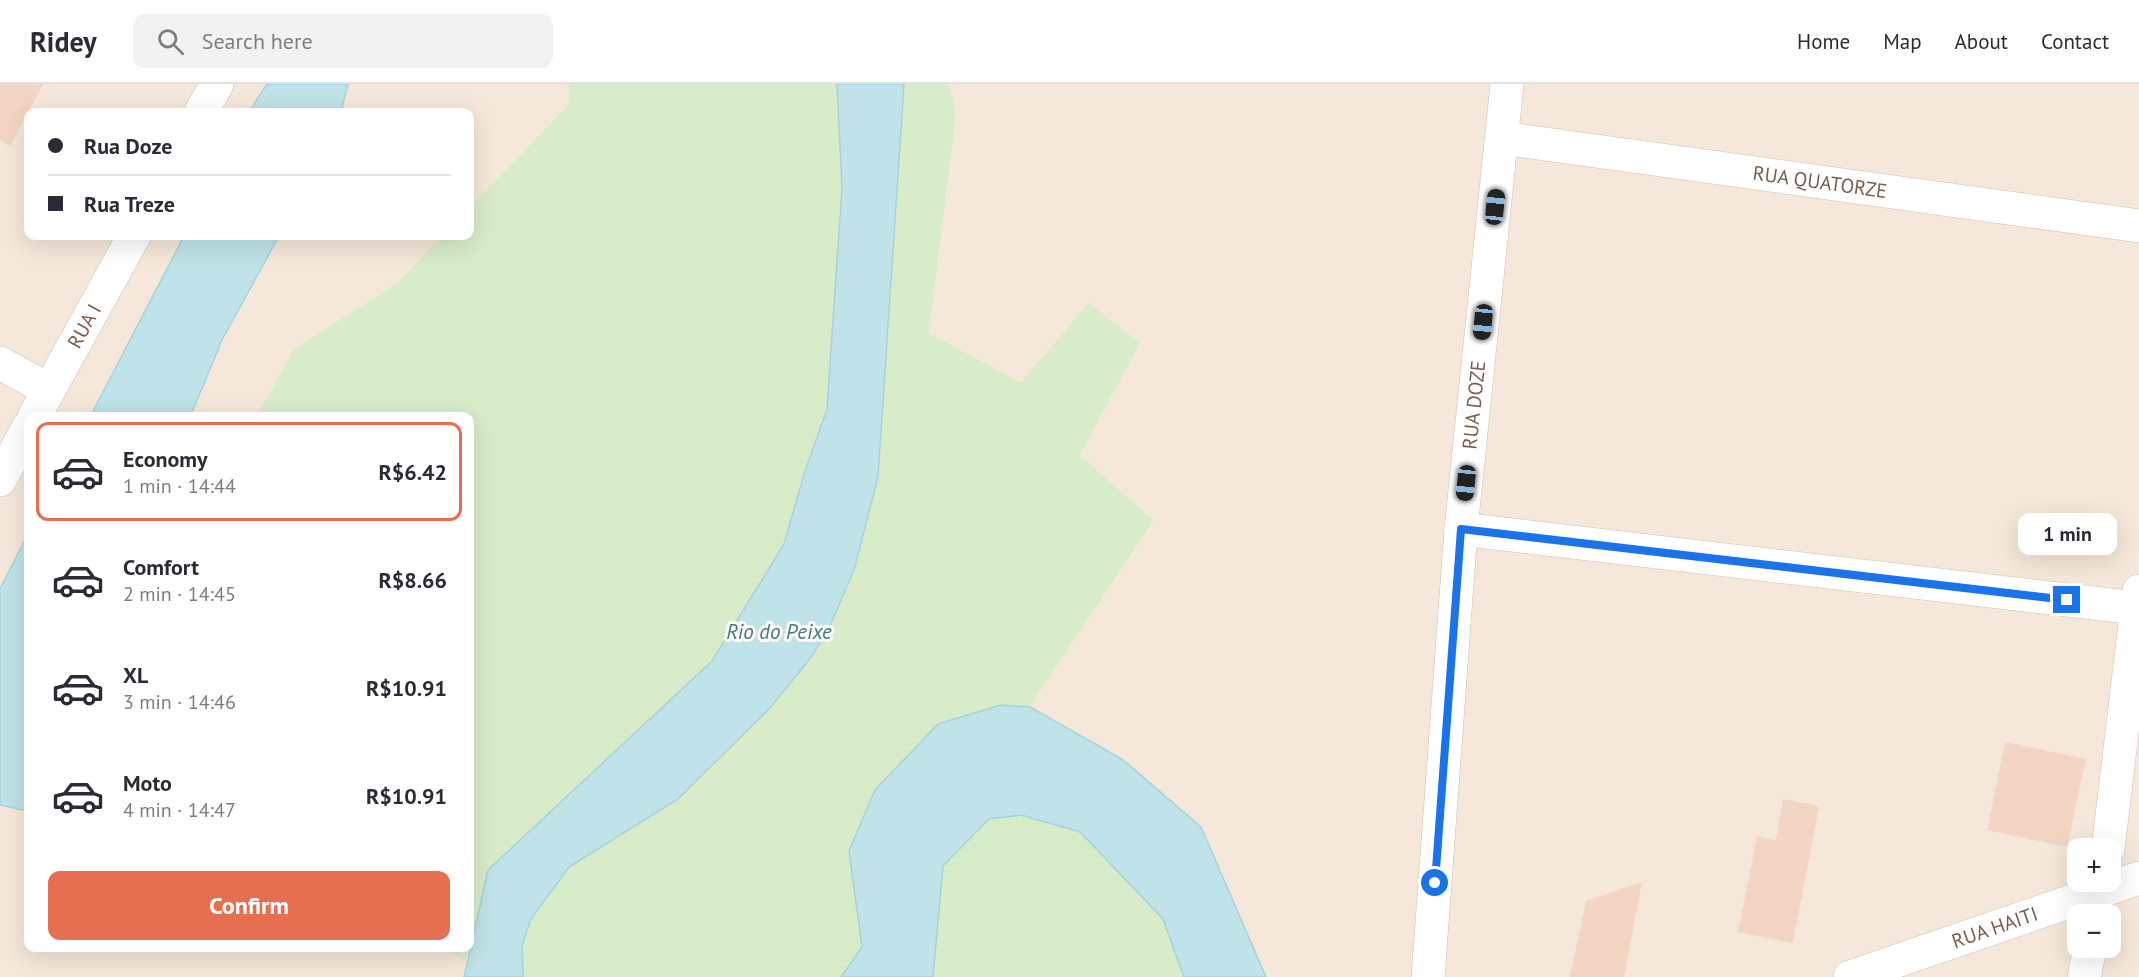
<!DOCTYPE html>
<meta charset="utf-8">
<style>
body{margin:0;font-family:"PT Sans",sans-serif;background:#f2f2f3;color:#2b2b33;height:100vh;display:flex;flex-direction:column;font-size:22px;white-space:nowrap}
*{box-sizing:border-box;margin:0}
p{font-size:20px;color:#7c7c81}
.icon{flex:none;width:33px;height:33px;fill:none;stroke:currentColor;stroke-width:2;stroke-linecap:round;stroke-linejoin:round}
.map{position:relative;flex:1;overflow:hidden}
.details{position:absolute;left:24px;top:328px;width:450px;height:540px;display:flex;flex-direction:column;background:#fff;border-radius:12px;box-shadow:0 6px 24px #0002}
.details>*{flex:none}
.banner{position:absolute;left:24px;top:24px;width:450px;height:132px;border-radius:12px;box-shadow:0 6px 24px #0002;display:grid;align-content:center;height:132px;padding:0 24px;background:#fff}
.buttons{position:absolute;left:2067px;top:754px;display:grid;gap:12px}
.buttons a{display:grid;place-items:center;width:54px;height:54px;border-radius:12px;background:#fff;box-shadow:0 6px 24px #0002;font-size:30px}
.end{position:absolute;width:27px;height:27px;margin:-14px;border:8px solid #1a73e8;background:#fff;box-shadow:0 0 0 3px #fff}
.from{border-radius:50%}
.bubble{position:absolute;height:42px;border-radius:12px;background:#fff;box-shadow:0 6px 24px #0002;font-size:20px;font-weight:700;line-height:42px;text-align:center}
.car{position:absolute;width:18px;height:36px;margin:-18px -9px;border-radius:8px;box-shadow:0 0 4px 2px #0007;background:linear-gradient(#222 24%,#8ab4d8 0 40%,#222 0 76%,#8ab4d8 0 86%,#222 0)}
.banner b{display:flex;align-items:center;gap:21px;height:57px;font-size:22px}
.banner b+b{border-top:2px solid #e1e1e2}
.banner i{width:15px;height:15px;background:#2b2b33}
ul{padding:10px 0 0;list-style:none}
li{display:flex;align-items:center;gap:18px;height:99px;margin:0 12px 9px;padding:0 12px;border:3px solid transparent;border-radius:12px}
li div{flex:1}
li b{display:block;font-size:22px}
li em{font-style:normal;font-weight:700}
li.active{border-color:#e76f51}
li>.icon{width:54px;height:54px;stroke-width:1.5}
.primary-button{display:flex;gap:12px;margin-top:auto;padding:12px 24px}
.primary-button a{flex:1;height:69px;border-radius:12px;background:#e76f51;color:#fff;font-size:24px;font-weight:700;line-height:69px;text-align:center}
header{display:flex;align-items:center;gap:36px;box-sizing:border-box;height:84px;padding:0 30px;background:#fff;border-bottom:2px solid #e1e1e2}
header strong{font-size:28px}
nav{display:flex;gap:33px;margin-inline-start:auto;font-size:21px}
.search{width:420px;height:54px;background:#f2f2f3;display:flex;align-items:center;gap:15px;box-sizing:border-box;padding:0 21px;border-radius:12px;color:#7c7c81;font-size:22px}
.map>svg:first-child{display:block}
</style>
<header>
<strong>Ridey</strong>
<div class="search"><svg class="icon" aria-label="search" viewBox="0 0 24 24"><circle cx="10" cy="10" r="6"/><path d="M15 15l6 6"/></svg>Search here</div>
<nav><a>Home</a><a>Map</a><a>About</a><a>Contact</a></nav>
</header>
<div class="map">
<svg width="2139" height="893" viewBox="0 0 2139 893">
<rect width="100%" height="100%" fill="#fdf6ec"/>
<path fill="#f5e8da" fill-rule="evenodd" d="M0,0h569l-1,21 -98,102v-95h-442v124h414l-47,48 -102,66 -37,67h-228v531h414l24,13 -2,16h-464z
M949,0h1190v893h-873l-65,-150 -79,-68 -92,-52 124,-185 -74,-67 9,-151 -68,78 -92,-49 27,-219zM2078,765h32v33h-32zM2078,831h32v33h-32z"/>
<path fill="#d8ecc9" d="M569,0h268l5,104 -15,221 -22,62 -21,73 -72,117 -224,209 -18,78v-531h-214l37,-67 102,-66 47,-48h28v-29l98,-102z
M904,0h45l7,30 -27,219 92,49 68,-79 51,40 -60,112 74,66 -124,186 -29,-2 -152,146 13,96 -21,30h-318l-1,-32 9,-26 38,-52 109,-68 92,-91 42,-52 17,-28 25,-58 24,-93z
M1021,731l59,17 83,87 21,58h-251l10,-111 47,-47z
M442,864h27l-3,13z"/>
<path fill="#bfe3e8" stroke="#a5d3da" stroke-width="1.5" d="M267,0h81l-7,28h-92z
M837,0h67l-26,393 -24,93 -25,58 -17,28 -42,52 -92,91 -109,68 -38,52 -9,26 1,32h-59l24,-107 224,-209 72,-117 21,-73 22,-62 15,-221z
M184,152h95l-56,102 -33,79h-100z
M28,450v277l-28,-6v-216z
M1001,621l29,2 92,52 79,68 65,150h-82l-21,-58 -83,-87 -59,-17 -32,4 -46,47 -10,111h-92l21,-30 -13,-96 26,-61 63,-66z"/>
<path fill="#f3d5c3" d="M0,0h43l-33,62 -10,-6z
M2005,658l81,17 -19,88 -80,-17z
M1783,715l36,7 -26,137 -55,-11 19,-96 19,4z
M1642,798l-18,95h-54l16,-76z"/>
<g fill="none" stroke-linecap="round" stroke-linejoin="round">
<defs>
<g id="street">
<path d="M201,28l16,-28"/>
<path id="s1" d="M1502,54l637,88"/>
<path d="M0,279l49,27"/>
<path id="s2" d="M34,333l100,-181"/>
<path d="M0,396l28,-52"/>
<path d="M1461,445l675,79"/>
<path d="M2108,765l31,-258"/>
<path id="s3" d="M1428,893l33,-448 46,-445"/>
<path id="s4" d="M1850,893l289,-99"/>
<path d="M2084,893l6,-29"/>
</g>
</defs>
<use href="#street" stroke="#d1beb0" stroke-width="34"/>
<use href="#street" stroke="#fff" stroke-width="33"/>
</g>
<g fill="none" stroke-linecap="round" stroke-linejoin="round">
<path stroke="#1a73e8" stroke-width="8" d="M1435,799l26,-354 606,71"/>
</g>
<g text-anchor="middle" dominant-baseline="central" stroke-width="6" stroke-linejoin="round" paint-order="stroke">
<g font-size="20" fill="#7a5c4d" stroke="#fffaf3">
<text stroke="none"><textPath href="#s1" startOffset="321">RUA QUATORZE</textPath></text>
<text stroke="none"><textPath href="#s2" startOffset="104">RUA I</textPath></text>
<text stroke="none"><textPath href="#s3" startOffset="574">RUA DOZE</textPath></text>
<text stroke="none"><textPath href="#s4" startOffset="153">RUA HAITI</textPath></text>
</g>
<g font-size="21" font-style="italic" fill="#437c86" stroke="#fffaf3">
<text x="779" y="547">Rio do Peixe</text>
</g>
</g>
</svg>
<div class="buttons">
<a>+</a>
<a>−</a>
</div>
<i class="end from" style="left:1435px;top:799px"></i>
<i class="end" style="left:2067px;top:516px"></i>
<div class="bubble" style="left:2018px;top:429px;width:99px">1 min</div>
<i class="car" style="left:1495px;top:123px;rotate:6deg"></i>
<i class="car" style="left:1483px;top:238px;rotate:186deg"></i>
<i class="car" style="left:1466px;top:399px;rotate:186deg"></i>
<div class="banner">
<b><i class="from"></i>Rua Doze</b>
<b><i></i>Rua Treze</b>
</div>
<section class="details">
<ul>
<li class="active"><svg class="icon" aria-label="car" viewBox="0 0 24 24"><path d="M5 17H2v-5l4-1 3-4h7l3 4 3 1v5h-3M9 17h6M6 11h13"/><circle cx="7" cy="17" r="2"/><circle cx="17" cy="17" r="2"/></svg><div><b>Economy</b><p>1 min · 14:44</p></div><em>R$6.42</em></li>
<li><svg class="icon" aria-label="car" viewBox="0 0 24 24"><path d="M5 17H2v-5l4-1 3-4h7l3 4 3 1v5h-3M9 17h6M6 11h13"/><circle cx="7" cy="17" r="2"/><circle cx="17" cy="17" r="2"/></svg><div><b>Comfort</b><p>2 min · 14:45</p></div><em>R$8.66</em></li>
<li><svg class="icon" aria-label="car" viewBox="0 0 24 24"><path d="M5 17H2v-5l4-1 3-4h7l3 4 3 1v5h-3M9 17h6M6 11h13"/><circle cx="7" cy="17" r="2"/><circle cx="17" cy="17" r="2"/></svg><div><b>XL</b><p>3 min · 14:46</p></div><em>R$10.91</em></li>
<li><svg class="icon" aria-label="car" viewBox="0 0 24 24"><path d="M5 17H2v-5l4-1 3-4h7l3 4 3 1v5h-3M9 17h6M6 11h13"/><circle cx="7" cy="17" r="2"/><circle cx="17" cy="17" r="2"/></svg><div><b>Moto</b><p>4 min · 14:47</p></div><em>R$10.91</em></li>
</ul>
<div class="primary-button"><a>Confirm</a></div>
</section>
</div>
